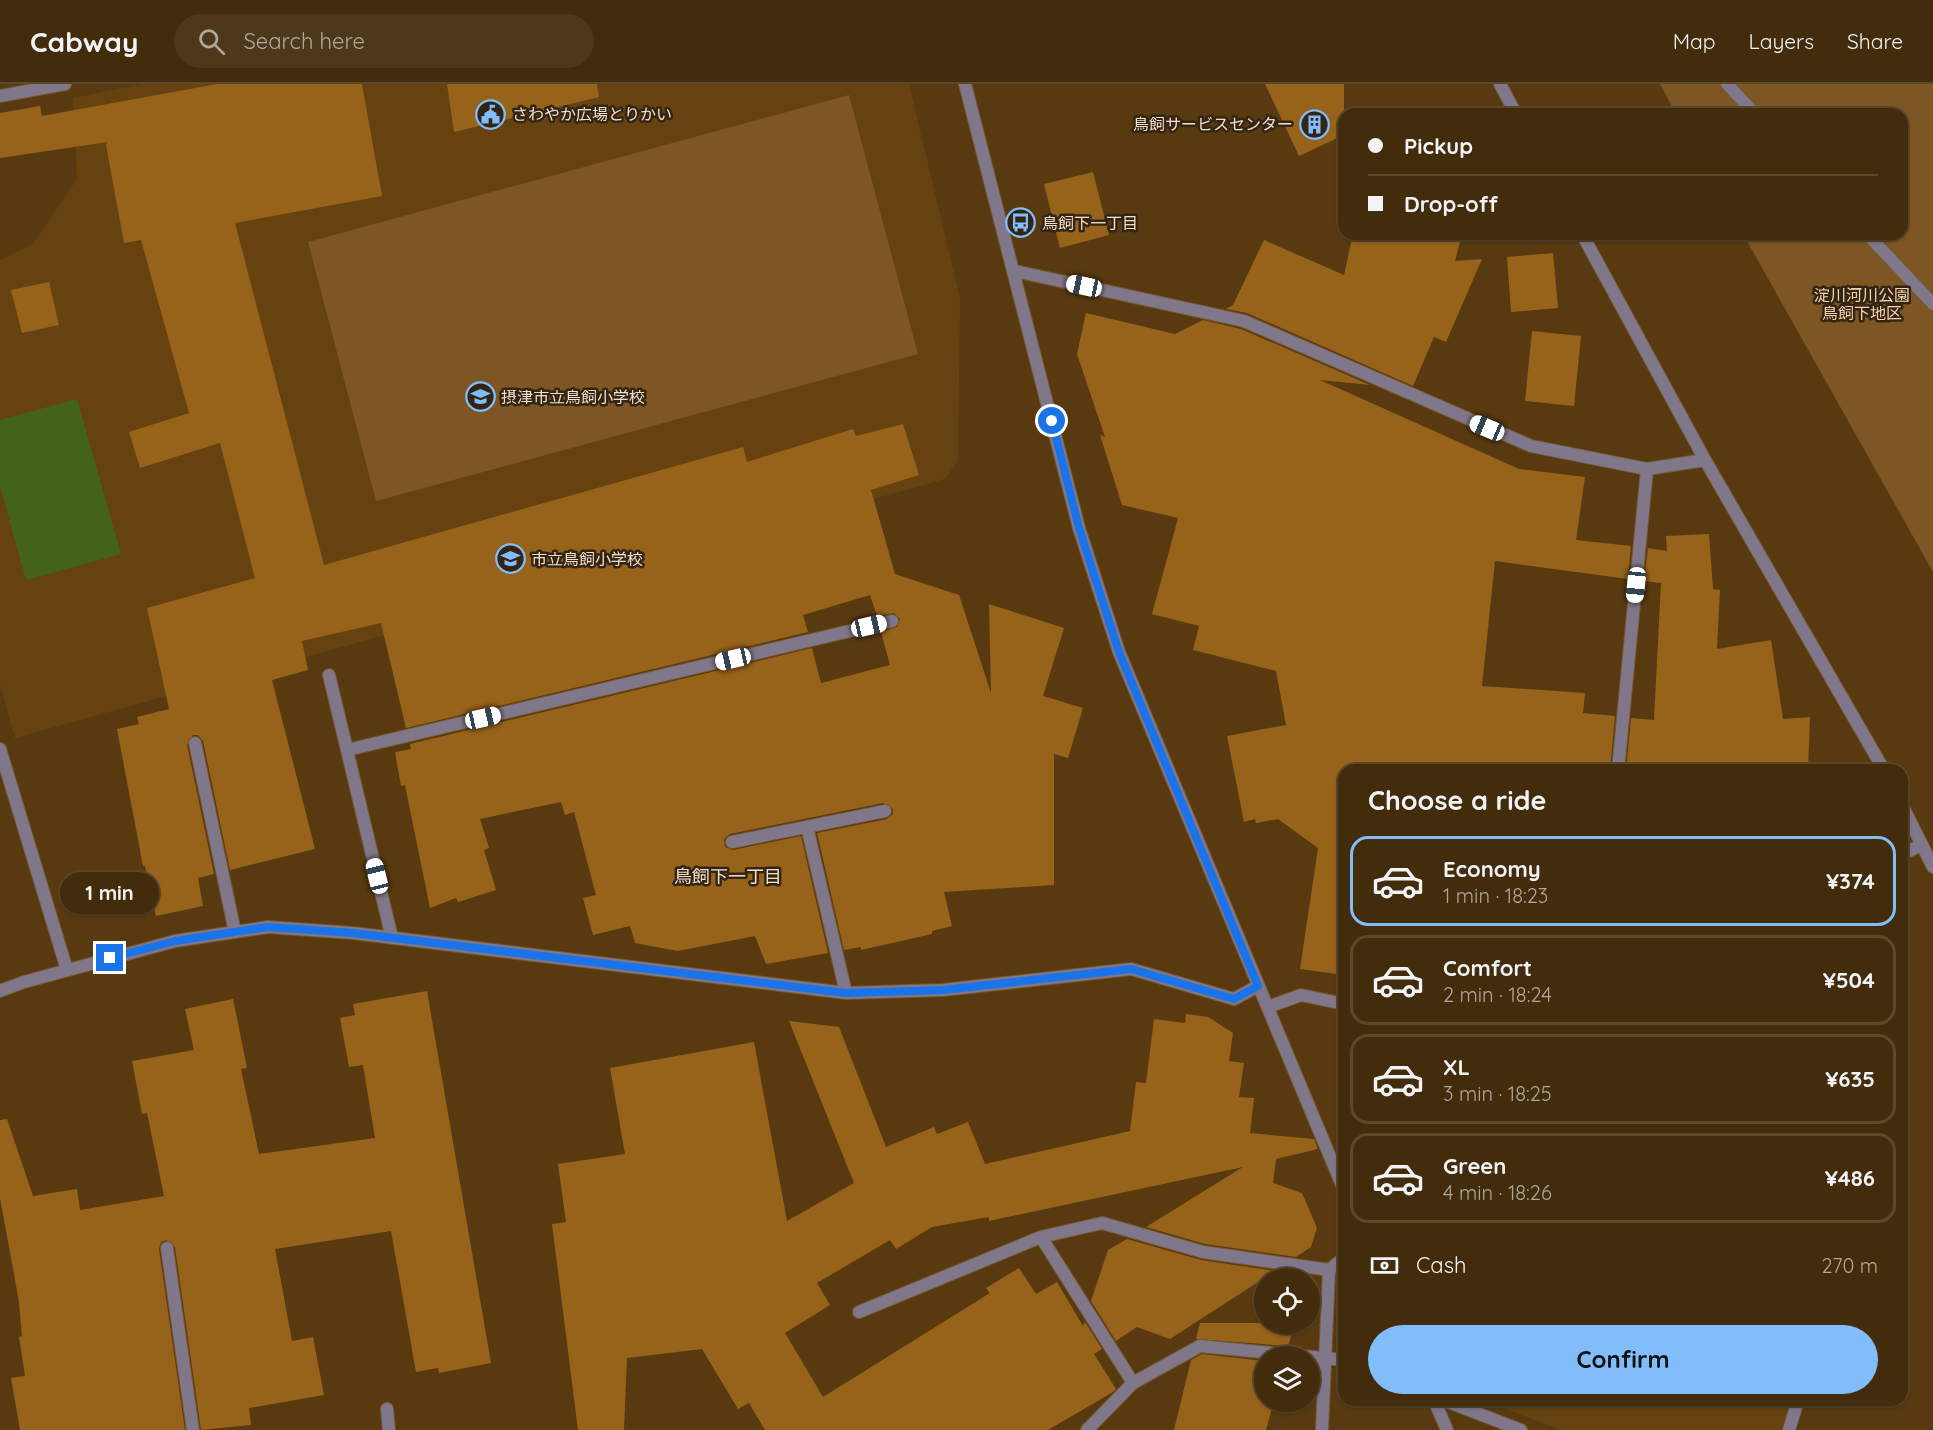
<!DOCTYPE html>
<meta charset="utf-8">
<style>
body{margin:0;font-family:Quicksand,"Noto Sans JP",sans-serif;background:#4d381a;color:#f1f3f6;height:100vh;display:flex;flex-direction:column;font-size:22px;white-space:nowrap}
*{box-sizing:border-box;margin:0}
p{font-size:20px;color:#afa79d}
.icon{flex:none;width:33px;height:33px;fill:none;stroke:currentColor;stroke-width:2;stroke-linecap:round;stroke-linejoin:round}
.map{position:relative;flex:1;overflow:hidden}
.panel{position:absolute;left:1338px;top:680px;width:570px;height:642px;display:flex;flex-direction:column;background:#432c0c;border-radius:18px;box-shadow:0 2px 4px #0004,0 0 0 2px #5b482d}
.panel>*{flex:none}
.hud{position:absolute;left:1338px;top:24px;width:570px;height:132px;border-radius:18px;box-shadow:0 2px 4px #0004,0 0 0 2px #5b482d;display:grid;align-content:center;height:132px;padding:0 30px;background:#432c0c}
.fabs{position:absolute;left:1254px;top:1184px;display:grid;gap:12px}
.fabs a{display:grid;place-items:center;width:66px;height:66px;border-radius:50%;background:#432c0c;box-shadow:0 2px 4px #0004,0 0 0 2px #5b482d;font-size:30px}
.end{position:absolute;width:27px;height:27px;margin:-14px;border:8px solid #1a73e8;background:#fff;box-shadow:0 0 0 3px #fff}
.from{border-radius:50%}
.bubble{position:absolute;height:42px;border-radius:21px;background:#432c0c;box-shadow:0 2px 4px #0004,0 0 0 2px #5b482d;font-size:20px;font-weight:800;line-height:42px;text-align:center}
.car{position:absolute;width:18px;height:36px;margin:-18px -9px;border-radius:8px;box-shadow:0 0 4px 2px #0007;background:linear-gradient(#fff 24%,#345 0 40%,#fff 0 76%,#345 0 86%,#fff 0)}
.hud b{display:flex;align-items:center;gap:21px;height:57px;font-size:22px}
.hud b+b{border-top:2px solid #5b482d}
.hud i{width:15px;height:15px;background:#f1f3f6}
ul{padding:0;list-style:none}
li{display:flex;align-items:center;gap:18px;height:90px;margin:0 12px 9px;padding:0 18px;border:3px solid #5b482d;border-radius:18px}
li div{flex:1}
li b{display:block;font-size:22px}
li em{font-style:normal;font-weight:800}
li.on{border-color:#81bdfa}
li>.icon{width:54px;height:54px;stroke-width:1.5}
h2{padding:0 30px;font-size:27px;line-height:72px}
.pay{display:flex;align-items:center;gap:15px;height:66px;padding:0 30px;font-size:22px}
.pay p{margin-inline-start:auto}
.primary-button{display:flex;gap:12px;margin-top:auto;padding:12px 30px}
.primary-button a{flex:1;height:69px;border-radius:36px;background:#81bdfa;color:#111;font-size:24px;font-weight:800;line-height:69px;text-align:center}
header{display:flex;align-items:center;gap:36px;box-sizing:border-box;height:84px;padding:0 30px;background:#432c0c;border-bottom:2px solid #5b482d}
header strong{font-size:28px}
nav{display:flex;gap:33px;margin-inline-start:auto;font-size:21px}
.search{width:420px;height:54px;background:#4d381a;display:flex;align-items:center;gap:15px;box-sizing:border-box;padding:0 21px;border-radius:33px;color:#afa79d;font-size:22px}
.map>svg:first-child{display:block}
</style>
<header>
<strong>Cabway</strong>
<div class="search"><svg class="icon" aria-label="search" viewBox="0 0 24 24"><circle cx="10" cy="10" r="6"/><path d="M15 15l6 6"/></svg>Search here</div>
<nav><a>Map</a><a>Layers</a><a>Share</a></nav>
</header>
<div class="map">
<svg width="1933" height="1346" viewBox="0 0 1933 1346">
<rect width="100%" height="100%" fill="#593a10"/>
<path fill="#664210" d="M143,0h766l51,215 -2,162 -13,18 -930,259 -15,-53v-425l33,-16 44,-65 -4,-81z
M1483,1316h316l-13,30h-226z"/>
<path fill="#7d5624" d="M1660,0h273v488l-190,-338h159v-120h-226z
M849,11l69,259 -542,147 -68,-259z"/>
<path fill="#44631a" d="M77,315l44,155 -95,26 -26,-94v-66z"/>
<path fill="#97631b" d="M217,0h145l20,112 -147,27 89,342 419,-118 4,15 106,-33 3,7 47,-12 16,51 -48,15 24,84 64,21 32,98 -2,-89 75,24 -21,68 40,12 -15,50 -14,-4v131l-110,7 8,34 -20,5v3l-71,16v-3l-17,3 -27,-117 70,-14 6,-5v-5l-10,-6 -153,31 -6,5 1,8 8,3 68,-14 27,117 -62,11 -11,-28 -77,15 -43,-8 -5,-17 -37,9 -10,-37 13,-3 -22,-83 -9,3 -4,-13 -81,17 9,29 -5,2 12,40 -38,12 -2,-4 -26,10 -25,-123 -4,1 -6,-34 16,-3 -1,-5 402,-96 9,35 69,-18 -9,-33 16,-5 3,-8 -6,-6 -17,3 -7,-21 -67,20 5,17 -402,96 -25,-105 -79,18 6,29 -36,10 43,169 -85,21 -27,-129 -5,-6h-5l-6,10 27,129 -16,4 5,28 -47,10 -11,-50h-2l-26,-137 22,-5 -2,-7 32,-8 -22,-101 108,-30 -35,-135 -80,25 -11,-36 60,-19 -48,-173 -17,3 -18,-98 2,-3 -108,16v-45l40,-7 2,10z
M447,0h150l2,13 -145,35z
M1265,0h79v51l-45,21z
M1093,88l16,63 -49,13 -16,-64z
M1353,150h109l-7,27 27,-2 -36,83 -12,-5 -21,49 -166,-73 -21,-4 7,-4 31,-65 80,35z
M1553,169l5,55 -47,4 -4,-55z
M49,198l10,43 -37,8 -11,-43z
M1086,229l89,21 28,-14 38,9 129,56 -50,-5 199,89 66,8 -9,63 55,6 -3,33 -133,-18 -13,125 103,7 -2,20 32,3 -5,54h-266v205l-44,-6 18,-121 -40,-29 -22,4 -1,-4 -11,3 -17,-86 59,-11 -10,-54 -83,-21 6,-24 -47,-12 26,-96 -56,-13 -22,-70 5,2 -28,-83z
M1532,247l49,5 -7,70 -49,-5z
M1709,450l4,55 7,1 -3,59 54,-9 12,79 27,-2 -2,53h-182l5,-52 23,2 7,-137 -17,-2 4,-33 19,3 -1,-15z
M427,907l64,372 -52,10 -1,-5 -22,4 -25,-141 -116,18 17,92 21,-4 11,58 -75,13 2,17 -50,5 -26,-183 -9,-7 -5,2 -2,7 26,181h-165l-9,-52 14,-2 -6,-39 3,-1 -3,-34 -19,-104v-78l7,-1 26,77 44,-7 3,21 84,-14 -17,-83 -5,1 -10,-53 62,-11 -9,-41 48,-10 14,69 -6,1 18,85 116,-16 -12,-73 -14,2 -9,-49 15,-3 -2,-11z
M1186,930l22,3 25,16 -4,28 15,2 -5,34 15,1 -4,35 64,6 4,10 -42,10 -3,24 29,10 15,35 -6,19 -15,10 -91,-13 -59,-17 97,-60 -254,54v-4l-57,10 -36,22 -6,-9 -73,43 13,22 -45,28 38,64 167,-104 -4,-5 33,-20 17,26 21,-12 26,44 2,-4 17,27 -8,5 22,35 -3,3 -65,38h-283l-16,-27 -11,6 -36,-60 -75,9 -3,72h-46l-26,-206 14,-2 -8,-58 67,-10 -15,-86 144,-26 33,179 67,-38 -65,-162 50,6 47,120 48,-20 3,7 31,-12 17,42 145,-33 6,-49 10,1 8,-64 31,4z
M1127,1155l74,21 74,11 -105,68 -33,-12 -21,14 -25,-40 17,-51z
M1200,1239h95l-7,23 -92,-7z
M1202,1270l62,7v40h10l-8,29h-92l17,-70z"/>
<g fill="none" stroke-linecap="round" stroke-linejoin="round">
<defs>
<path id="service" d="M1727,0l28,30
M1867,150l66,70
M329,591l63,263
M195,659l40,189
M347,666l545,-129
M1618,686l29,-301
M1902,770l20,-9
M1268,923l33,-12 43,9"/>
<path id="minor" d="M1500,0l16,30
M1582,150l123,226 179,310
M1015,187l229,50 287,125 116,23 58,-9
M0,665l67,221
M1902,721l31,62
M807,743l39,166
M732,758l153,-31
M0,907l24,-9 151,-41 93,-14 85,6 493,60 97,-3 188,-21 103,30 24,-13
M1041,1153l92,146
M167,1164l26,182
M859,1228l182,-75 61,-14 101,29 126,18 15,-12
M1443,1316l78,30
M387,1325l2,21
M1087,1346l46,-47 67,-37 144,14
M1322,1346l7,-160
M1789,1346l9,-30"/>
<path id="tertiary" d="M965,0l114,444 40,124 225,538
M0,12l65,-12
M1434,1316l13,30"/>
</defs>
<use href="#service" stroke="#755831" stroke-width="14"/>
<use href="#minor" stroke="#755831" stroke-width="14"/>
<use href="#tertiary" stroke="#755831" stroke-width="14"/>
<use href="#service" stroke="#81778a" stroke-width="12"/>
<use href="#minor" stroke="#81778a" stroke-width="12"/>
<use href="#tertiary" stroke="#81778a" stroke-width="12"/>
</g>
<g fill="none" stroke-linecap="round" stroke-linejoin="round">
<path stroke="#1a73e8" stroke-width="8" d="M110,874l65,-17 93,-14 85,6 493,60 97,-3 188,-21 103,30 24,-13 -139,-334 -40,-124 -27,-107"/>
</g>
<defs>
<symbol id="civic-ring" viewBox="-11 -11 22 22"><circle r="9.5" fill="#332514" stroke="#81bdfa" stroke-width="1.5"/><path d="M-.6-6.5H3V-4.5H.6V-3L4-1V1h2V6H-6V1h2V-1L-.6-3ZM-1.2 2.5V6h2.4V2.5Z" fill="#81bdfa"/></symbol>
<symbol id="building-ring" viewBox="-11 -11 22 22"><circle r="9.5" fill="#332514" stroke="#81bdfa" stroke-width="1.5"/><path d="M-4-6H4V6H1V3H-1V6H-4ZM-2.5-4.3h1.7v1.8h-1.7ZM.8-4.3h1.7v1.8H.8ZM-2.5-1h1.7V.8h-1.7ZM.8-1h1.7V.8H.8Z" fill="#81bdfa"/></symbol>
<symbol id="bus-ring" viewBox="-11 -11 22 22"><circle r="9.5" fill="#332514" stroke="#81bdfa" stroke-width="1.5"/><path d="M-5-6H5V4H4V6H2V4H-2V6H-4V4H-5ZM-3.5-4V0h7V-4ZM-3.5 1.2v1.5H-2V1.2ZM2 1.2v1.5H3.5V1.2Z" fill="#81bdfa"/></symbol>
<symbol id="school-ring" viewBox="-11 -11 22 22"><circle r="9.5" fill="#332514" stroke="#81bdfa" stroke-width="1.5"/><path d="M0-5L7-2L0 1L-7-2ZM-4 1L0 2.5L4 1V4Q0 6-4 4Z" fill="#81bdfa"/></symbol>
</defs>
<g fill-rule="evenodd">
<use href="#civic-ring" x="474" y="14" width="33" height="33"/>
<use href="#building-ring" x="1298" y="24" width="33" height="33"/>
<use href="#bus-ring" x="1004" y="122" width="33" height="33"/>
<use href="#school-ring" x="464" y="296" width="33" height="33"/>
<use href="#school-ring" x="494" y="458" width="33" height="33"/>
</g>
<g text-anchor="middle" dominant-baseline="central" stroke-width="5" stroke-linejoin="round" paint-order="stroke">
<g font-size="16" fill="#f2dec9" stroke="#332514" text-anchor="start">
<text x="512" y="30">さわやか広場とりかい</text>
<text x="1293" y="40" text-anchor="end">鳥飼サービスセンター</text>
<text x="1042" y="139">鳥飼下一丁目</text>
<text x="501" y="313">摂津市立鳥飼小学校</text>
<text x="531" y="475">市立鳥飼小学校</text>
</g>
<g font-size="16" fill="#f7d3ac" stroke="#332514">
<text x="1862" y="211">淀川河川公園<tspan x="1862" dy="18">鳥飼下地区</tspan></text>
</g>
<g font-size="18" fill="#f2dec9" stroke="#332514">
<text x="728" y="792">鳥飼下一丁目</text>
</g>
</g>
</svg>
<div class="fabs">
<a><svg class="icon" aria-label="locate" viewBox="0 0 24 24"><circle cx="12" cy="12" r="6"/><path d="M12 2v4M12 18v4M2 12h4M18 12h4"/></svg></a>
<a><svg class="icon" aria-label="layers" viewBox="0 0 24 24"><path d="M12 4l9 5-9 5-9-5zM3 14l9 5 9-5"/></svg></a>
</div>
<i class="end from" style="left:1052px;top:337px"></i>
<i class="end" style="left:110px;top:874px"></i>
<div class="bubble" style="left:60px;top:788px;width:99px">1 min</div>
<i class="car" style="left:1084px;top:202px;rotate:282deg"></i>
<i class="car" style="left:1487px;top:344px;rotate:293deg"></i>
<i class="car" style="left:1636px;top:501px;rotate:186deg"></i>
<i class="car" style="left:869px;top:542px;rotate:77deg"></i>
<i class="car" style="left:733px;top:575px;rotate:257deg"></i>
<i class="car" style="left:483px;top:634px;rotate:77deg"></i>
<i class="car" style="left:377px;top:792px;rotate:346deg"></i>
<div class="hud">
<b><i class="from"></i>Pickup</b>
<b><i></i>Drop-off</b>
</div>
<section class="panel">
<h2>Choose a ride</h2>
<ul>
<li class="on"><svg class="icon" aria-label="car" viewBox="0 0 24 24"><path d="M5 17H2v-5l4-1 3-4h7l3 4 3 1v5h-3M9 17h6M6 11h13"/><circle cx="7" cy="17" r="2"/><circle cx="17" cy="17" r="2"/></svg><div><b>Economy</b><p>1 min · 18:23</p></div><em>¥374</em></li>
<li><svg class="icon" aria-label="car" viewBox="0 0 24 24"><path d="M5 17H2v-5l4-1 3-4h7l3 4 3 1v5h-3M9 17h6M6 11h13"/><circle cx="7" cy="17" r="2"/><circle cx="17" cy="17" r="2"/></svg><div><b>Comfort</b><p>2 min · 18:24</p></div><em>¥504</em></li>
<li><svg class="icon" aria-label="car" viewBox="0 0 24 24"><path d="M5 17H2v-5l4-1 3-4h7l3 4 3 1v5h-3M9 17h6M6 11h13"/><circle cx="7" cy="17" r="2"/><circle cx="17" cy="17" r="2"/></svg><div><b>XL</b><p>3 min · 18:25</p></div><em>¥635</em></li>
<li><svg class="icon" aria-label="car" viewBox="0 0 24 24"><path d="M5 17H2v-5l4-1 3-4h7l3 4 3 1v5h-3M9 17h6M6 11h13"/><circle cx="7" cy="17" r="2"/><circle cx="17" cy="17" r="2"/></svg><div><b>Green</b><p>4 min · 18:26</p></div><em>¥486</em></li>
</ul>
<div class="pay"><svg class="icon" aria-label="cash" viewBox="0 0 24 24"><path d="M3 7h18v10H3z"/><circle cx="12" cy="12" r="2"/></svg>Cash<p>270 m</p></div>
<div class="primary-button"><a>Confirm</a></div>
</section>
</div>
